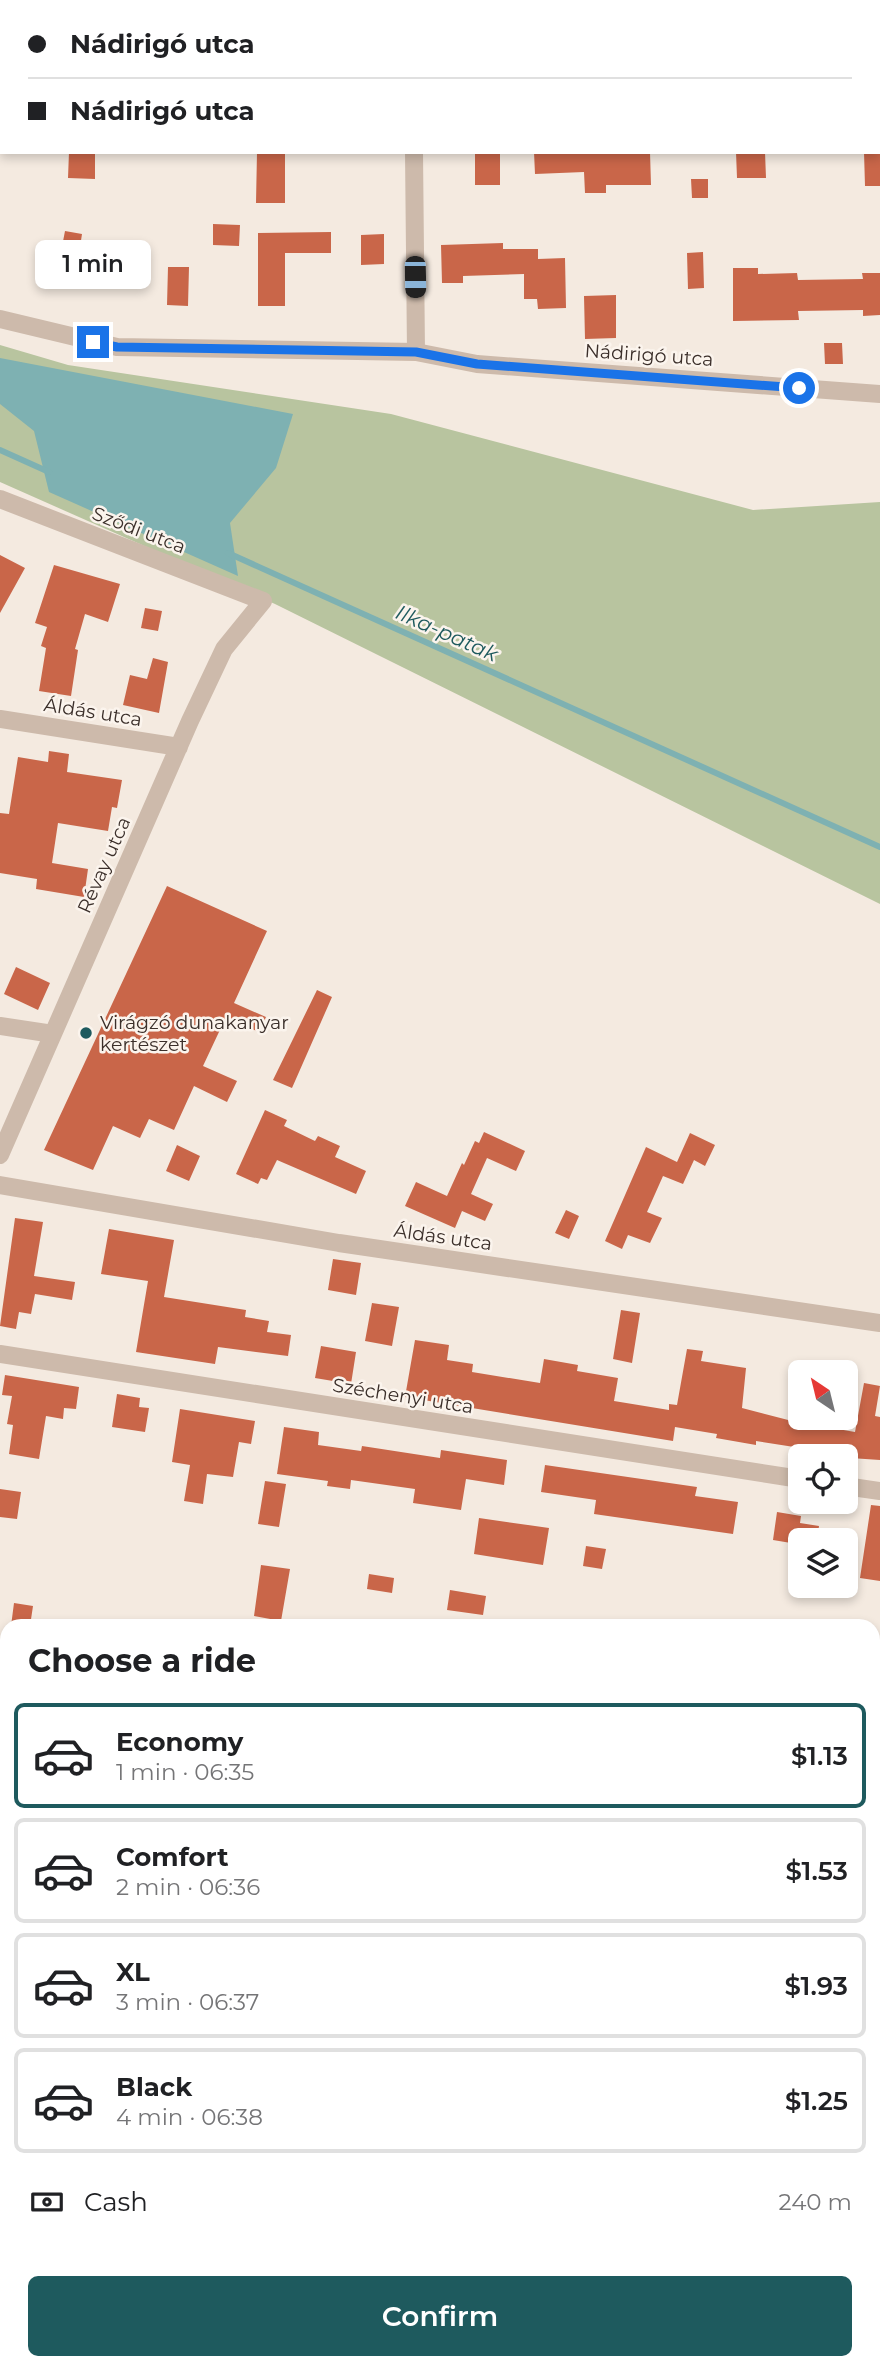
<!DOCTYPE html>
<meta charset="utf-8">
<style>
body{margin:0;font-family:Montserrat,sans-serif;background:#f2f2f2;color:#202124;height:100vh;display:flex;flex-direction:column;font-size:26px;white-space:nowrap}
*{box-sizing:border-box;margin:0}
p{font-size:23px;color:#757577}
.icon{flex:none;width:38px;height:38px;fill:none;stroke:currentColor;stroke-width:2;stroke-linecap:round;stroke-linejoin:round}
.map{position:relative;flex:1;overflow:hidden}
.side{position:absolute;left:0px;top:1619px;width:880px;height:751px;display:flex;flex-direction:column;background:#fff;border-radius:21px 21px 0 0;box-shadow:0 4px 10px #0003}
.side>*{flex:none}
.banner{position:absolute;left:0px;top:0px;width:880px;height:154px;box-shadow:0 4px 10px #0003;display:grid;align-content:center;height:154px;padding:0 28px;background:#fff}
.needle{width:46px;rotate:325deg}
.buttons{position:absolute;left:788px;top:1360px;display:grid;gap:14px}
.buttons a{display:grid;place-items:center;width:70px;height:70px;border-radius:10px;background:#fff;box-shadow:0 4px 10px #0003;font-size:35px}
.end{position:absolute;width:32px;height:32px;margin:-16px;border:9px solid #1a73e8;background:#fff;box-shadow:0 0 0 4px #fff}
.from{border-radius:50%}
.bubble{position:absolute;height:49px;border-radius:10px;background:#fff;box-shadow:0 4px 10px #0003;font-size:23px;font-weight:600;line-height:49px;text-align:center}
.car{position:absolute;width:21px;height:42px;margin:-21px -10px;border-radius:9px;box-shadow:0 0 5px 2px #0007;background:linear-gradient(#222 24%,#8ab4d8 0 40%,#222 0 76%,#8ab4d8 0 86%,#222 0)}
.banner b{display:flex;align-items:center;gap:24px;height:66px;font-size:26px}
.banner b+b{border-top:2px solid #e0e0e0}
.banner i{width:18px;height:18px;background:#202124}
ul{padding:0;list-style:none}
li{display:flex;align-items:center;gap:21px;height:105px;margin:0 14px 10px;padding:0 14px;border:4px solid #e0e0e0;border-radius:10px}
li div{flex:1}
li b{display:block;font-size:26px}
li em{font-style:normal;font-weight:600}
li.on{border-color:#1e5a5e}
li>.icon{width:63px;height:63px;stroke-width:1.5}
h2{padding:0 28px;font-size:32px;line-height:84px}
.pay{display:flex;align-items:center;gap:18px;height:77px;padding:0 28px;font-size:26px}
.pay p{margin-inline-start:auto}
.primary-button{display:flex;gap:14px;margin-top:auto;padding:14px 28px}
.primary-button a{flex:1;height:80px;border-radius:10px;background:#1e5a5e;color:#fff;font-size:28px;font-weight:600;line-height:80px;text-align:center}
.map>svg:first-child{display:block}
</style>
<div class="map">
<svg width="880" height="2368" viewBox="0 0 880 2368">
<rect width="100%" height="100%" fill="#f4eae0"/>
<path fill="#b8c49f" d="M0,345l68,20 323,49 362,96 127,-8v402l-605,-300 -275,-122z"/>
<path fill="#7eb1b2" d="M0,358l293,56 -17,54 -46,55 8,53 -189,-84 -15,-61 -34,-27z"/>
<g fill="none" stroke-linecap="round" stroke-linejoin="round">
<path stroke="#7eb1b2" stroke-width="6" d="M0,450l49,22
M228,553l652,294"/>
</g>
<path fill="#c96649" d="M69,152h26v27l-27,-1z
M257,152h28v51h-29z
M475,152h25v33h-25z
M534,152h116l1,33h-45v8h-21l-1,-21 -49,2z
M736,152h29l1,26h-29z
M864,152h16v34h-15z
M691,179h17v19h-16z
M213,224l27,1 -1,21 -26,-1z
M65,231l17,3 -4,26 -18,-3z
M331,232v21h-46v53h-27v-73z
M384,234v30l-23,1v-30z
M503,243v6h35v10l27,-1 1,50 -28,1 -1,-10h-13v-25l-61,2v7h-21l-1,-38z
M703,252l1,36 -16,1 -1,-36z
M168,267h21l-1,39 -21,-1z
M733,268h25v6l39,-1 1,7 65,-1 -1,-6h18v42l-17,1v-6l-65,1 1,9 -66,1z
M616,295v43l-31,1 -1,-43z
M824,343h18l1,21h-18z
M0,555l25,13 -25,45z
M54,565l66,19 -12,38 -23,-8 -10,35 3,1 -7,46 -32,-5 7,-43 -5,-2 6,-19 -12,-4z
M145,608l17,3 -4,20 -17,-3z
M153,658l15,4 -9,51 -36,-8 7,-30 17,4z
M49,751l20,3 -2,18 55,8 -5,28 -5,-1 -4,24 -50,-8 -6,40 36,6 -4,28 -48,-8 1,-10 -37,-6v-60l9,1 9,-57 30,5z
M167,886l100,45 -33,72 32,14 -7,15 -33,-15 -23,49 34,15 -10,21 -33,-16 -20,44 -25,-11 -9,19 -27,-12 -20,44 -49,-20z
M16,967l34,16 -12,27 -34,-16z
M317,990l15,7 -40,91 -19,-8z
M265,1110l22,10 -3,6 31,15 3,-5 22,10 -5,11 31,14 -10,23 -79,-34 -10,20 -6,-2 -3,6 -22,-10z
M484,1132l41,19 -9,20 -29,-13 -16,36 22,10 -8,17 -23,-10 -7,17 -50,-22 11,-24 31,14 15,-33 2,2 11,-24 4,2z
M690,1133l25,12 -10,21 -11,-6 -11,24 -20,-8 -16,36 15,6 -12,25 -22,-8 -6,14 -17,-8 41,-94 31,15z
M177,1145l23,11 -11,25 -23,-10z
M566,1210l13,6 -10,23 -14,-6z
M15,1218l28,4 -9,54 41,6 -3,18 -37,-6 -4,20 -12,-2 -3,17 -16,-3z
M109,1229l65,11 -10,57 82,13 -1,7 24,4 -2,11 24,3 -3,21 -70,-9 -3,17 -79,-12 12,-71 -47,-7z
M333,1259l28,4 -5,32 -28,-5z
M372,1303l27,4 -7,39 -27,-5z
M621,1310l19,3 -8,50 -19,-4z
M415,1340l34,5 -2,15 26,4 -1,8 68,11 4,-24 34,6 -1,6 41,7 -4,23 55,9v-6l8,1 10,-56 16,2 -2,10 45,7 -4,40 50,13 63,11 9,-49 16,3 -5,30 5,1v43l-59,-4 -15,-3 1,-4 -51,-8v4l-40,-7 1,-4 -42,-7 -2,14 -268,-44z
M321,1346l35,6 -5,32 -36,-6z
M5,1375l74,12 -3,22 -12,-1 -1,11 -17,-3 -7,43 -30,-5 4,-29 -6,-1 5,-28 -10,-1z
M117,1394l23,4 -1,9 10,1 -4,24 -33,-5z
M180,1409l75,12 -4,23 -12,-2 -6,35 -26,-3 -4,30 -19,-3 6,-36 -18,-3z
M284,1427l35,5 -1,13 43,6 1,-5 78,12 1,-8 66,10 -3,25 -38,-6 -5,31 -48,-7 2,-14 -64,-9 -1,9 -23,-3 1,-5 -51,-7z
M545,1465l152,22 -2,9 43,6 -5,32 -139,-20 2,-14 -55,-8z
M265,1481l21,3 -7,43 -21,-3z
M0,1489l21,3 -4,27 -17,-2z
M871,1505l9,1v75l-20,-3z
M777,1512l24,4 -1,7 19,3 -2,14h-20v4l-24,-4z
M479,1518l70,10 -6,37 -69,-11z
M586,1546l20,3 -4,20 -19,-3z
M261,1565l29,4 -9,52 -27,-5z
M369,1574l25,4 -2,15 -25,-4z
M450,1590l36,6 -3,19 -36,-5z
M14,1603l19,3 -3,20h-19z"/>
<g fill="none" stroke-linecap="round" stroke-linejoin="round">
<path stroke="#cdbaab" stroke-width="18" d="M196,2v-2
M0,56h2
M878,115h2
M414,152l2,200
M0,319l117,28 299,5 61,12 403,30
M0,499l263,102 -39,48 -34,72 -190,434
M0,719l179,28
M0,1026l53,8
M0,1185l339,58 541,80
M0,1354l800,125
M845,1486l35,5
M0,1673l7,2
M873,1806l7,1
M0,1997l7,1
M873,2129l7,1
M0,2315l7,1
M309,2362l36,6"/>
</g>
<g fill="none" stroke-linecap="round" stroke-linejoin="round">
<path stroke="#1a73e8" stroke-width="9" d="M93,342l24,5 299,5 61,12 322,24"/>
</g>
<circle fill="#1e5a5e" stroke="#fbf4ed" stroke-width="2.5" cx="86" cy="1033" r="7"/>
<g text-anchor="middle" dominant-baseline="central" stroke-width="5" stroke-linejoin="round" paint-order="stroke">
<g font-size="19" fill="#3b2f2a" stroke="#fbf4ed">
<text transform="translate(649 355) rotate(4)">Nádirigó utca</text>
<text transform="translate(139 530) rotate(21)">Sződi utca</text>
<text transform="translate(93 712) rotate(9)">Áldás utca</text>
<text transform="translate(104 865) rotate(-66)">Révay utca</text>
<text transform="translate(443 1237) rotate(8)">Áldás utca</text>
<text transform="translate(403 1396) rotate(9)">Széchenyi utca</text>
</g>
<g font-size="19" fill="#3b2f2a" stroke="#fbf4ed" text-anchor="start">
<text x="100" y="1022">Virágzó dunakanyar<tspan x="100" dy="22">kertészet</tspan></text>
</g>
<g font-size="21" font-style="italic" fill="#1e5a5e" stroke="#fbf4ed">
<text transform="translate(447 633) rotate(24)">Ilka-patak</text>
</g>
</g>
</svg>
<div class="buttons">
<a><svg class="needle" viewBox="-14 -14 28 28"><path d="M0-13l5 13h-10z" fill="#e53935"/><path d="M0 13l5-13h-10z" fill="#757577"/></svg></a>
<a><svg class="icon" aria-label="locate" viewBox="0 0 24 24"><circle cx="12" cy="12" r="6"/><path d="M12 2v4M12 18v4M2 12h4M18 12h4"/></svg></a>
<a><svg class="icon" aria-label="layers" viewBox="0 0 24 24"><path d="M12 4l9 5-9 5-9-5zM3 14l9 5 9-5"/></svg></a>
</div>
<i class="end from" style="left:799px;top:388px"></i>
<i class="end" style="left:93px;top:342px"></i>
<div class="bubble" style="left:35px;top:240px;width:116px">1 min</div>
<i class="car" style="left:415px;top:277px;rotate:179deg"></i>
<div class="banner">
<b><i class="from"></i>Nádirigó utca</b>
<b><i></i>Nádirigó utca</b>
</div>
<section class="side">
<h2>Choose a ride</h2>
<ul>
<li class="on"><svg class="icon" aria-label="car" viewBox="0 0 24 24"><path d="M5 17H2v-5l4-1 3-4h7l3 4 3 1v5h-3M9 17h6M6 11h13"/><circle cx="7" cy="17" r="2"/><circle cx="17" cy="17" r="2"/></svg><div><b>Economy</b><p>1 min · 06:35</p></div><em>$1.13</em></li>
<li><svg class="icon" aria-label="car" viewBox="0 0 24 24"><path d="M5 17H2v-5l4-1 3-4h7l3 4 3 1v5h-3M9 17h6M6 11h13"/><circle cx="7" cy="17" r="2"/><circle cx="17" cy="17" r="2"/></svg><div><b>Comfort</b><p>2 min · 06:36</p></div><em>$1.53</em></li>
<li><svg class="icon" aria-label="car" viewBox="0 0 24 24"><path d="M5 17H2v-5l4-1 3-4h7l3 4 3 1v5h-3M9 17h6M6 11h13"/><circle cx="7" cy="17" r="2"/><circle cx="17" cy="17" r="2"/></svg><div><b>XL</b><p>3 min · 06:37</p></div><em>$1.93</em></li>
<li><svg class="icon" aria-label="car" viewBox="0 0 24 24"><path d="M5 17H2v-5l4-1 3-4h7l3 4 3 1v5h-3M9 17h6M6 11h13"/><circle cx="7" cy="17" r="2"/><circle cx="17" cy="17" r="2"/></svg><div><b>Black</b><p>4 min · 06:38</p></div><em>$1.25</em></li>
</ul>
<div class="pay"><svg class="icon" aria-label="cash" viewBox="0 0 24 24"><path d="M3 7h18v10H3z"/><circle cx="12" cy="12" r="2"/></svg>Cash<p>240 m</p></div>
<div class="primary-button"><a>Confirm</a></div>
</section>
</div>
